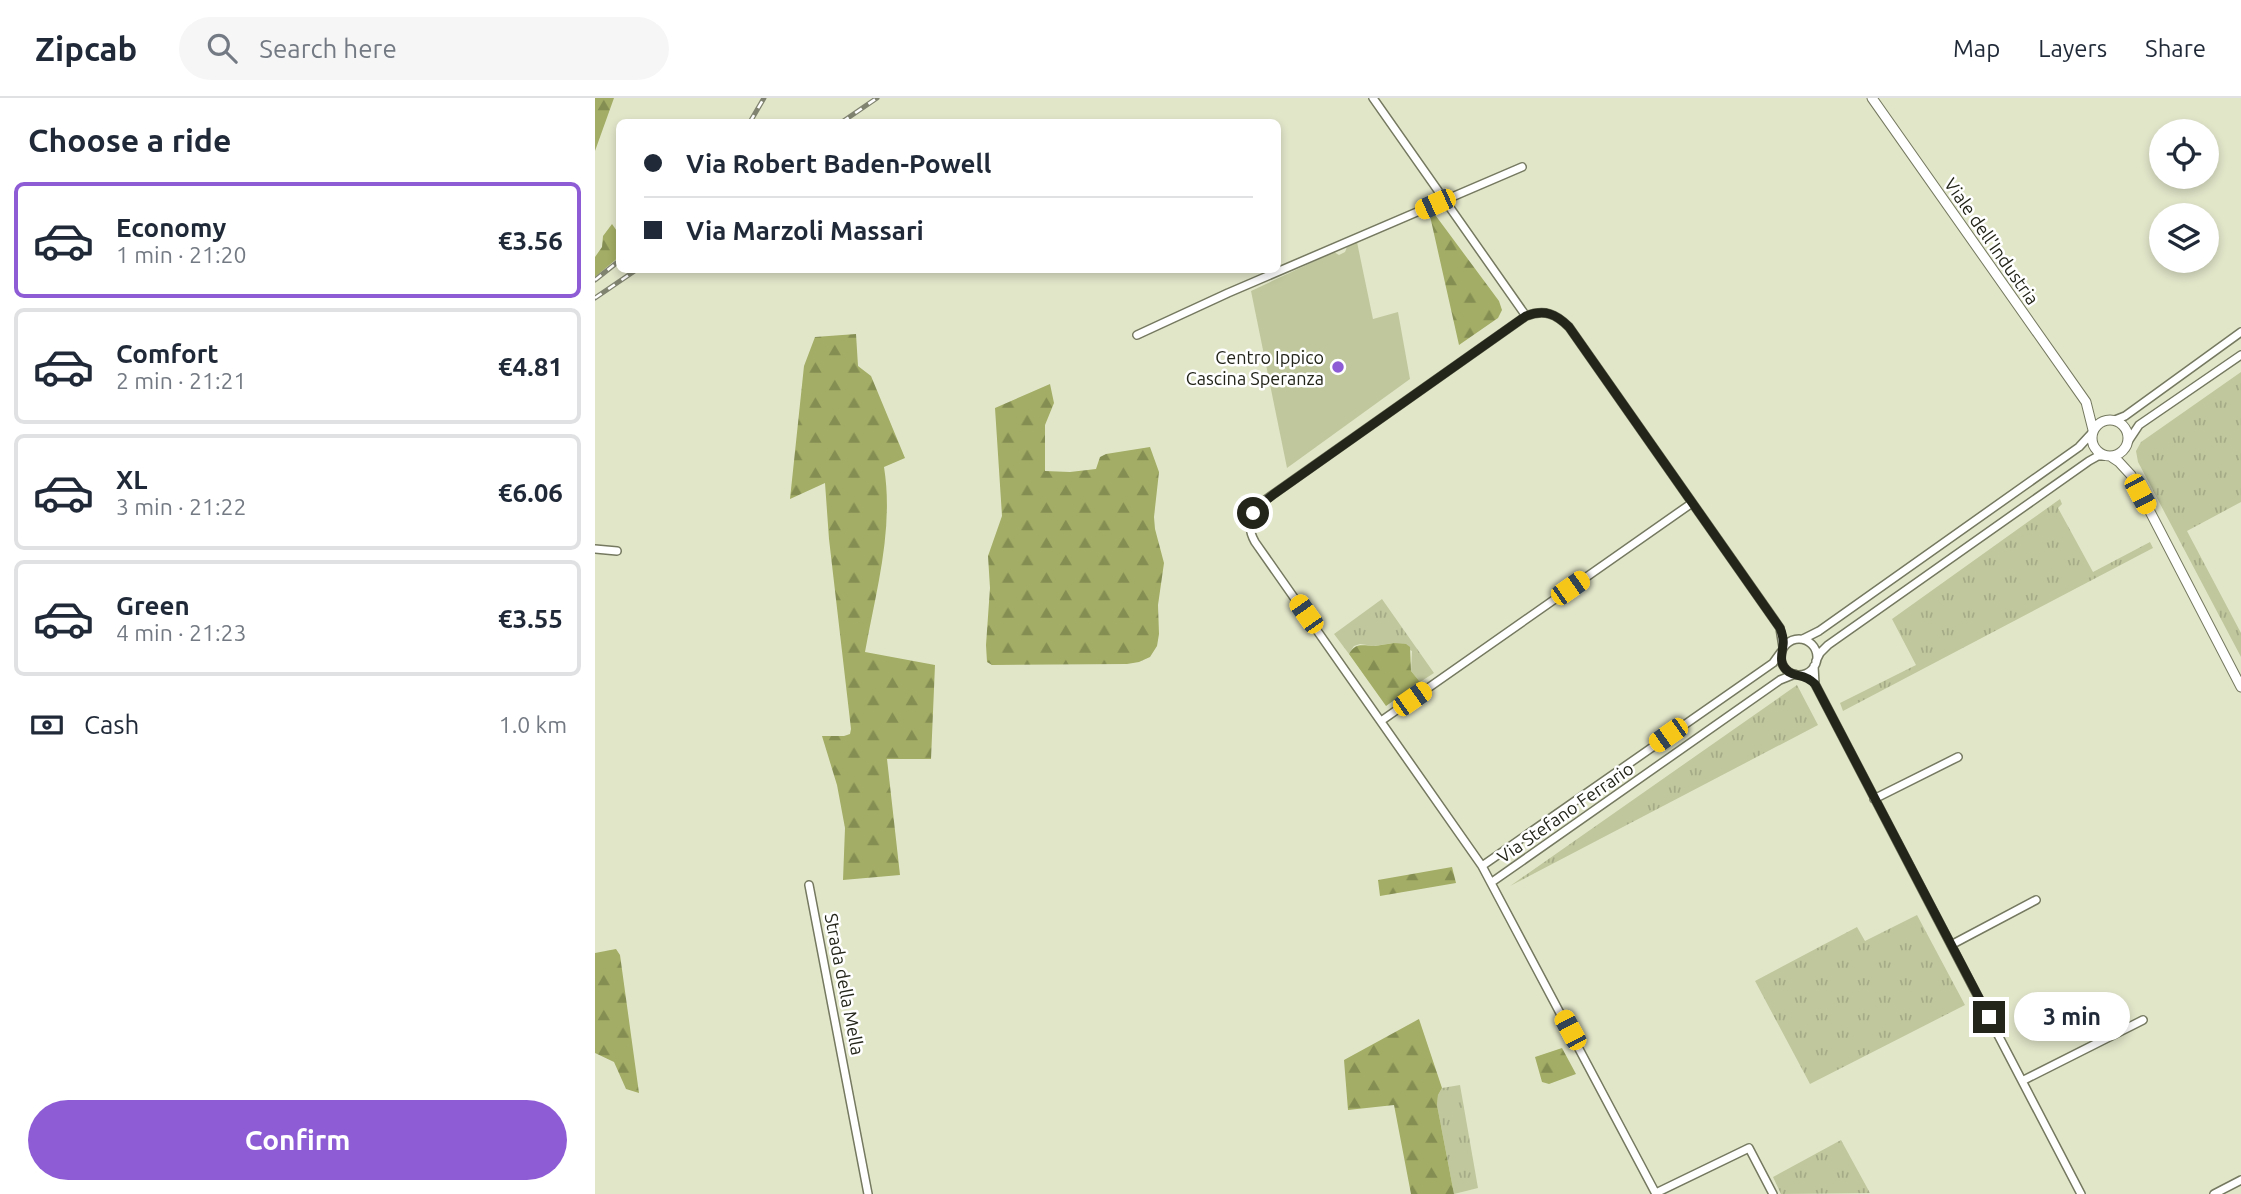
<!DOCTYPE html>
<meta charset="utf-8">
<style>
body{margin:0;font-family:Ubuntu,sans-serif;background:#f6f6f7;color:#1f2937;height:100vh;display:flex;flex-direction:column;font-size:26px;white-space:nowrap}
*{box-sizing:border-box;margin:0}
p{font-size:23px;color:#747a83}
.icon{flex:none;width:38px;height:38px;fill:none;stroke:currentColor;stroke-width:2;stroke-linecap:round;stroke-linejoin:round}
.map{position:relative;flex:1;overflow:hidden}
.panel{display:flex;flex-direction:column;background:#fff;width:595px}
.panel>*{flex:none}
.hud{position:absolute;left:21px;top:21px;width:665px;height:154px;border-radius:10px;box-shadow:0 4px 10px #0003;display:grid;align-content:center;height:154px;padding:0 28px;background:#fff}
.buttons{position:absolute;left:1554px;top:21px;display:grid;gap:14px}
.buttons a{display:grid;place-items:center;width:70px;height:70px;border-radius:50%;background:#fff;box-shadow:0 4px 10px #0003;font-size:35px}
.end{position:absolute;width:32px;height:32px;margin:-16px;border:9px solid #23251a;background:#fff;box-shadow:0 0 0 4px #fff}
.from{border-radius:50%}
.bubble{position:absolute;height:49px;border-radius:24px;background:#fff;box-shadow:0 4px 10px #0003;font-size:23px;font-weight:700;line-height:49px;text-align:center}
.car{position:absolute;width:21px;height:42px;margin:-21px -10px;border-radius:9px;box-shadow:0 0 5px 2px #0007;background:linear-gradient(#f5c518 24%,#345 0 40%,#f5c518 0 76%,#345 0 86%,#f5c518 0)}
.hud b{display:flex;align-items:center;gap:24px;height:66px;font-size:26px}
.hud b+b{border-top:2px solid #e0e1e3}
.hud i{width:18px;height:18px;background:#1f2937}
ul{padding:0;list-style:none}
li{display:flex;align-items:center;gap:21px;height:116px;margin:0 14px 10px;padding:0 14px;border:4px solid #e0e1e3;border-radius:10px}
li div{flex:1}
li b{display:block;font-size:26px}
li em{font-style:normal;font-weight:700}
li.selected{border-color:#8e5dd6}
li>.icon{width:63px;height:63px;stroke-width:1.5}
h2{padding:0 28px;font-size:32px;line-height:84px}
.pay{display:flex;align-items:center;gap:18px;height:77px;padding:0 28px;font-size:26px}
.pay p{margin-inline-start:auto}
.action{display:flex;gap:14px;margin-top:auto;padding:14px 28px}
.action a{flex:1;height:80px;border-radius:42px;background:#8e5dd6;color:#fff;font-size:28px;font-weight:700;line-height:80px;text-align:center}
header{display:flex;align-items:center;gap:42px;box-sizing:border-box;height:98px;padding:0 35px;background:#fff;border-bottom:2px solid #e0e1e3}
header strong{font-size:33px}
nav{display:flex;gap:38px;margin-inline-start:auto;font-size:24px}
.search{width:490px;height:63px;background:#f6f6f7;display:flex;align-items:center;gap:18px;box-sizing:border-box;padding:0 24px;border-radius:38px;color:#747a83;font-size:26px}
main{display:flex;flex:1;min-height:0}
.map>svg:first-child{display:block}
</style>
<header>
<strong>Zipcab</strong>
<div class="search"><svg class="icon" aria-label="search" viewBox="0 0 24 24"><circle cx="10" cy="10" r="6"/><path d="M15 15l6 6"/></svg>Search here</div>
<nav><a>Map</a><a>Layers</a><a>Share</a></nav>
</header>
<main>
<section class="panel">
<h2>Choose a ride</h2>
<ul>
<li class="selected"><svg class="icon" aria-label="car" viewBox="0 0 24 24"><path d="M5 17H2v-5l4-1 3-4h7l3 4 3 1v5h-3M9 17h6M6 11h13"/><circle cx="7" cy="17" r="2"/><circle cx="17" cy="17" r="2"/></svg><div><b>Economy</b><p>1 min · 21:20</p></div><em>€3.56</em></li>
<li><svg class="icon" aria-label="car" viewBox="0 0 24 24"><path d="M5 17H2v-5l4-1 3-4h7l3 4 3 1v5h-3M9 17h6M6 11h13"/><circle cx="7" cy="17" r="2"/><circle cx="17" cy="17" r="2"/></svg><div><b>Comfort</b><p>2 min · 21:21</p></div><em>€4.81</em></li>
<li><svg class="icon" aria-label="car" viewBox="0 0 24 24"><path d="M5 17H2v-5l4-1 3-4h7l3 4 3 1v5h-3M9 17h6M6 11h13"/><circle cx="7" cy="17" r="2"/><circle cx="17" cy="17" r="2"/></svg><div><b>XL</b><p>3 min · 21:22</p></div><em>€6.06</em></li>
<li><svg class="icon" aria-label="car" viewBox="0 0 24 24"><path d="M5 17H2v-5l4-1 3-4h7l3 4 3 1v5h-3M9 17h6M6 11h13"/><circle cx="7" cy="17" r="2"/><circle cx="17" cy="17" r="2"/></svg><div><b>Green</b><p>4 min · 21:23</p></div><em>€3.55</em></li>
</ul>
<div class="pay"><svg class="icon" aria-label="cash" viewBox="0 0 24 24"><path d="M3 7h18v10H3z"/><circle cx="12" cy="12" r="2"/></svg>Cash<p>1.0 km</p></div>
<div class="action"><a>Confirm</a></div>
</section>
<div class="map">
<svg width="1646" height="1096" viewBox="0 0 1646 1096">
<defs>
<pattern id="grass-tufts" width="24" height="20" patternUnits="userSpaceOnUse" patternTransform="scale(1.75)"><rect width="24" height="20" fill="#c0c79d"/><path d="M3 7l-1-3M5 7V3M7 7l1-3M15 17l-1-3M17 17v-4M19 17l1-3" fill="none" stroke="#a5ab87"/></pattern>
<pattern id="forest-firs" width="22" height="20" patternUnits="userSpaceOnUse" patternTransform="scale(1.75)"><rect width="22" height="20" fill="#a3ad65"/><path d="M5 1l3.5 6h-7zM16 11l3.5 6h-7z" fill="#848d52"/></pattern>
</defs>
<rect width="100%" height="100%" fill="#e1e6c9"/>
<path fill="url(#grass-tufts)" d="M1646,274v130l-54,29 54,102v24l-103,-195 -2,-11 5,-9z
M1465,401l2,5 -4,4 35,64 57,-30 3,6 -310,163 -3,-8 76,-38 -24,-46z
M787,501l52,74 -14,9 -9,-11 1,-20 -18,-8 -20,3 -14,-2 -6,2 -5,8 -15,-20z
M1202,587l21,40 -308,161z
M1322,817l48,90 -155,79 -55,-103 102,-54 8,14z
M865,987l18,103 -24,6 -17,-89 1,-10 4,-7z
M1246,1042l29,53 -89,1 -8,-17z"/>
<path fill="url(#forest-firs)" d="M0,0h19l-19,53z
M838,114l66,89 3,9 -4,8 -39,27 -29,-129z
M17,126l7,10v23l-24,20v-20l7,-10 1,-11z
M261,236l2,32 13,10 34,82 -21,9c10,62 -8,124 -19,185l70,13 -4,94h-44l13,116 -57,5 2,-52 -8,-43 -15,-49h22l6,-2 1,-5 -22,-190 -4,-56 -35,16 14,-133 11,-29z
M455,286l4,19 -9,22v46l25,1 26,-3 4,-12 6,-3 44,-7 9,25 -5,45 1,12 9,34 -6,42 1,29 -2,12 -7,11 -11,5 -12,2 -135,1 -5,-3 -1,-17 4,-57 -2,-32 14,-40 -7,-108z
M799,545l12,1 4,3 1,24 9,11 -34,24 -37,-52c7,-12 14,-8 26,-8 6,-1 13,-2 19,-3z
M857,769l4,16 -76,13 -2,-16z
M21,851l4,6 19,138 -13,-4 -12,-27 -19,-9v-100z
M824,921l23,69 -4,7 -1,10 17,89h-43l-17,-89 -46,5 -4,-50z
M967,950l14,26 -27,10 -7,-2 -7,-25z"/>
<path fill="#c0c79d" d="M762,144l16,77 25,-7 12,67 -123,89 -36,-177 83,-39 5,3 6,-3 2,-5z"/>
<g fill="none" stroke-linecap="round" stroke-linejoin="round">
<defs>
<path id="minor" d="M778,0l153,218
M542,237l91,-42 294,-126
M1520,322l10,-4 116,-84
M1534,342l10,-15 102,-70
M0,451l22,2
M1208,541l16,-8 260,-184 13,-14
M1186 559a18 18 0 1 1 36 0a18 18 0 1 1-36 0Z
M1221,563l4,-8 8,-8 261,-184 9,-5h9
M1219,568l1,18 266,510
M786,623l311,-218
M1279,701l84,-42
M887,768l291,-203 8,-11
M897,784l288,-202 15,-6
M214,787l59,309
M1356,847l85,-45
M1427,983l121,-61
M1061,1095l93,-45 24,46
M1061,1096l-174,-328 -227,-324c-8,-14 -6,-28 6,-39l265,-187c19,-7 30,-2 43,11l211,301 3,19
M1619,1096l27,-14"/>
<path id="tertiary" d="M1277,0l214,304 7,28
M1497 340a18 18 0 1 1 36 0a18 18 0 1 1-36 0Z
M1515,358l9,6 12,13 110,212"/>
</defs>
<use href="#minor" stroke="#74795f" stroke-width="10"/>
<use href="#tertiary" stroke="#74795f" stroke-width="11"/>
<use href="#minor" stroke="#fff" stroke-width="7"/>
<use href="#tertiary" stroke="#fff" stroke-width="9"/>
<defs>
<path id="rail" d="M155,24l14,-24
M247,24l35,-24
M0,182l24,-19
M0,200l41,-28"/>
</defs>
<use href="#rail" stroke="#808370" stroke-width="5"/>
<use href="#rail" stroke="#fff" stroke-width="2.5" stroke-dasharray="8" stroke-linecap="butt"/>
</g>
<g fill="none" stroke-linecap="round" stroke-linejoin="round">
<path stroke="#23251a" stroke-width="9" d="M658,415l6,-7 15,-12 252,-178c19,-7 30,-2 43,11l211,301c2,5 4,11 3,17 -1,10 -5,19 6,27 9,6 14,1 26,12l174,333"/>
</g>
<circle fill="#8e5dd6" stroke="#fff" stroke-width="2.5" cx="743" cy="269" r="7"/>
<g text-anchor="middle" dominant-baseline="central" stroke-width="5" stroke-linejoin="round" paint-order="stroke">
<g font-size="18" fill="#23251a" stroke="#fff">
<text transform="translate(1397 143) rotate(55)">Viale dell'Industria</text>
<text transform="translate(970 714) rotate(-35)">Via Stefano Ferrario</text>
<text transform="translate(250 886) rotate(79)">Strada della Mella</text>
</g>
<g font-size="18" fill="#23251a" stroke="#fff" text-anchor="end">
<text x="729" y="259">Centro Ippico<tspan x="729" dy="21">Cascina Speranza</tspan></text>
</g>
</g>
</svg>
<div class="buttons">
<a><svg class="icon" aria-label="locate" viewBox="0 0 24 24"><circle cx="12" cy="12" r="6"/><path d="M12 2v4M12 18v4M2 12h4M18 12h4"/></svg></a>
<a><svg class="icon" aria-label="layers" viewBox="0 0 24 24"><path d="M12 4l9 5-9 5-9-5zM3 14l9 5 9-5"/></svg></a>
</div>
<i class="end from" style="left:658px;top:415px"></i>
<i class="end" style="left:1394px;top:919px"></i>
<div class="bubble" style="left:1419px;top:894px;width:116px">3 min</div>
<i class="car" style="left:840px;top:106px;rotate:246deg"></i>
<i class="car" style="left:1545px;top:396px;rotate:152deg"></i>
<i class="car" style="left:975px;top:490px;rotate:55deg"></i>
<i class="car" style="left:711px;top:516px;rotate:325deg"></i>
<i class="car" style="left:817px;top:601px;rotate:55deg"></i>
<i class="car" style="left:1073px;top:637px;rotate:235deg"></i>
<i class="car" style="left:975px;top:932px;rotate:332deg"></i>
<div class="hud">
<b><i class="from"></i>Via Robert Baden-Powell</b>
<b><i></i>Via Marzoli Massari</b>
</div>
</div>
</main>
